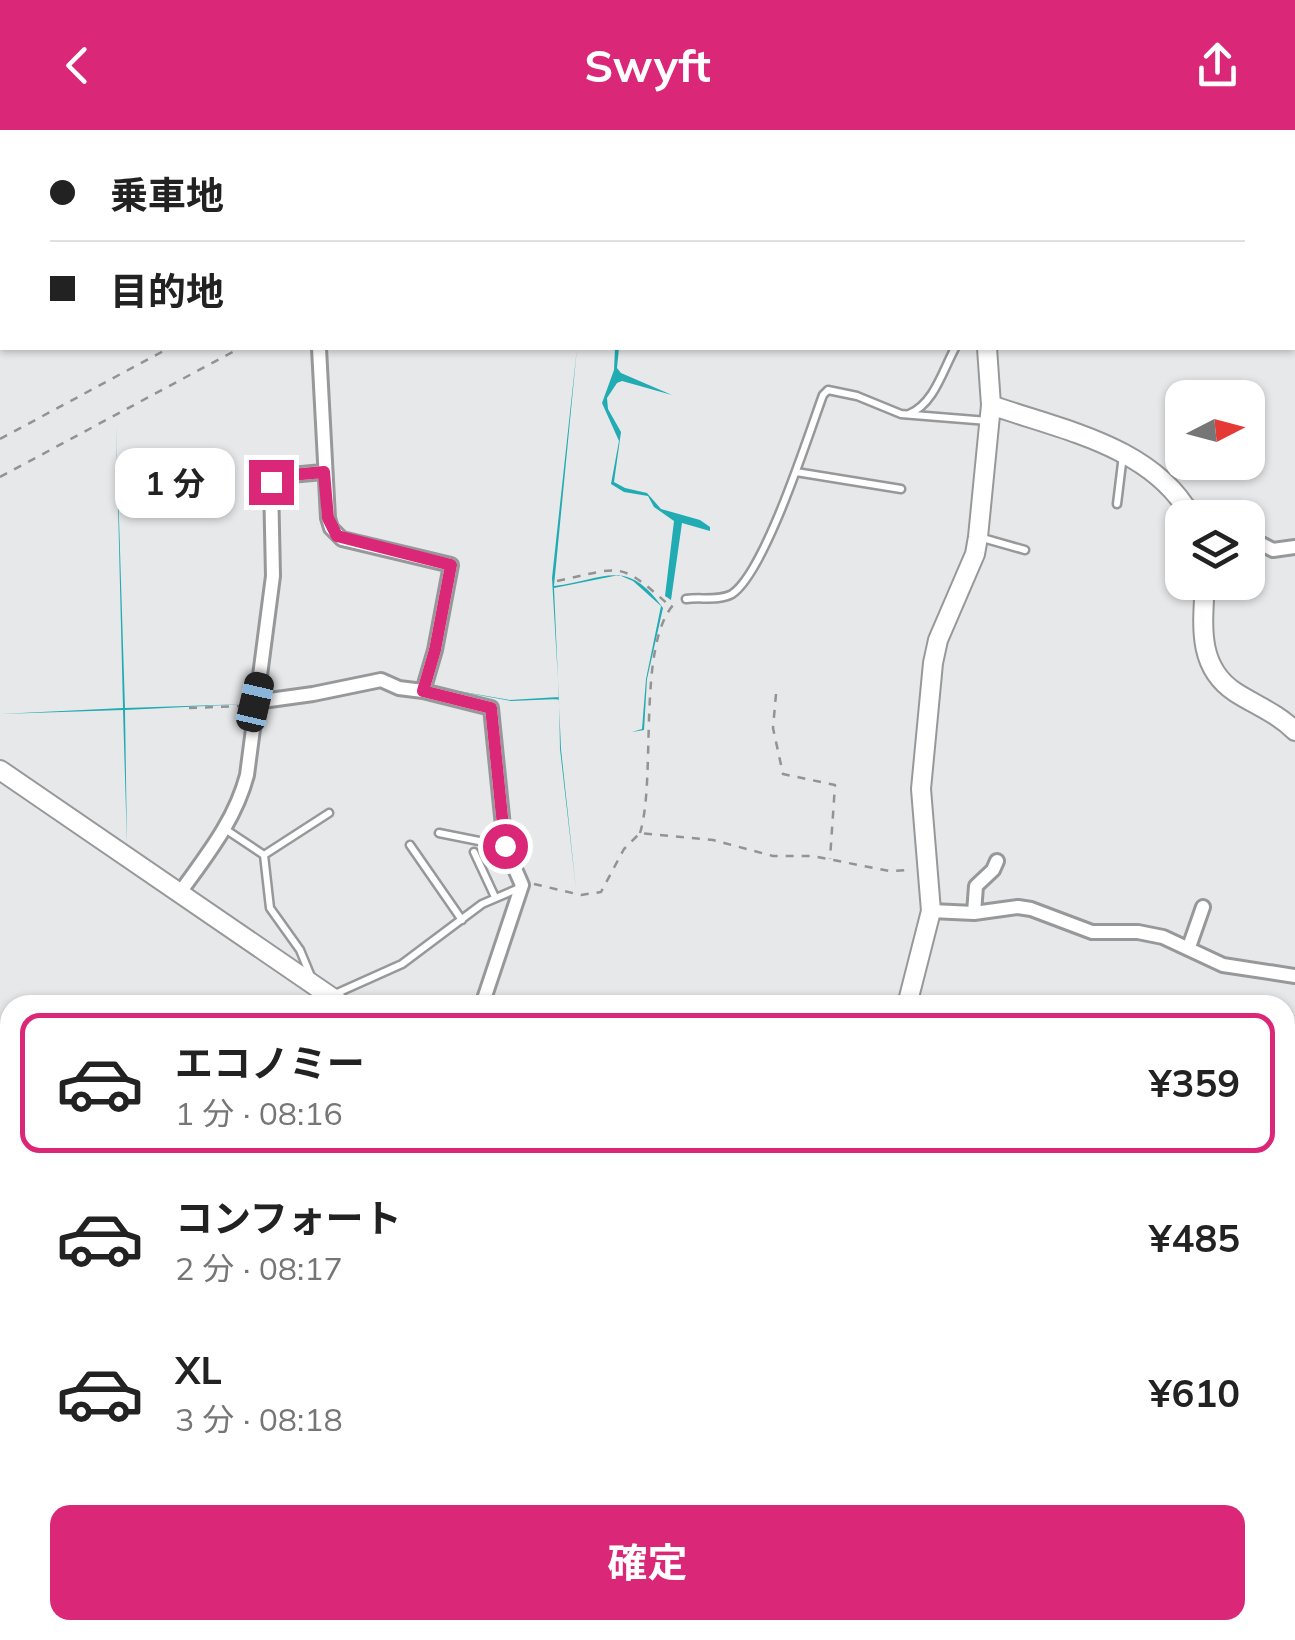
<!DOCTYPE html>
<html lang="ja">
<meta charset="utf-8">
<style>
body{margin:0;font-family:Mulish,"Noto Sans JP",sans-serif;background:#f2f2f2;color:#222;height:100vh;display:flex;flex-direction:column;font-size:38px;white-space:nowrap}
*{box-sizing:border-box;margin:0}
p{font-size:32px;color:#767676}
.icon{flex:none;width:55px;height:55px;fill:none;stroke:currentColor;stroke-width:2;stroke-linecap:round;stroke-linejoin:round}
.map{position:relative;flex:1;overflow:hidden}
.panel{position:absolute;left:0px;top:865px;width:1295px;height:645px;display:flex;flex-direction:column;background:#fff;border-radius:30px 30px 0 0;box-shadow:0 2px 8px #0004}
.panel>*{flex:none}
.guide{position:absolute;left:0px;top:0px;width:1295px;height:220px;box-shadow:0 2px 8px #0004;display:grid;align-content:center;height:220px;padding:0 50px;background:#fff}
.needle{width:65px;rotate:84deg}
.controls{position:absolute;left:1165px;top:250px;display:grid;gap:20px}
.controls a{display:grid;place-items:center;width:100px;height:100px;border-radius:20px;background:#fff;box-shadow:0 2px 8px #0004;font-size:50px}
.end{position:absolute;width:45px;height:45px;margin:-22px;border:12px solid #db2777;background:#fff;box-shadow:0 0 0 5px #fff}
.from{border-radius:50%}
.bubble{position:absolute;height:70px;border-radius:20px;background:#fff;box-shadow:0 2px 8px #0004;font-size:32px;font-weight:700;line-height:70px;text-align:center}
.car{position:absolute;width:30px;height:60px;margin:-30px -15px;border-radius:12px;box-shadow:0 0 8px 2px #0007;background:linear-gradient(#222 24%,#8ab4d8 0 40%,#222 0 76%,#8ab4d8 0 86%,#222 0)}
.guide b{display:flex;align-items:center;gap:35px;height:95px;font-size:38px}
.guide b+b{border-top:2px solid #e0e0e0}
.guide i{width:25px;height:25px;background:#222}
ul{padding:18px 0 0;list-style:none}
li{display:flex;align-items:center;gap:30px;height:140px;margin:0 20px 15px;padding:0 30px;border:5px solid transparent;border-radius:20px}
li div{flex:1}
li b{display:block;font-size:38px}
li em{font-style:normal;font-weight:700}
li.active{border-color:#db2777}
li>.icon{width:90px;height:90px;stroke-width:1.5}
.button{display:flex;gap:20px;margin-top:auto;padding:20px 50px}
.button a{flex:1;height:115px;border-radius:20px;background:#db2777;color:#fff;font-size:40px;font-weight:700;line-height:115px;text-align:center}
header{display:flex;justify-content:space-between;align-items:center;height:130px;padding:0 50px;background:#db2777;color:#fff;font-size:45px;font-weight:700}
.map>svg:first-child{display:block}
</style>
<header><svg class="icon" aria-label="back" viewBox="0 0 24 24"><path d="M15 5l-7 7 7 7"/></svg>Swyft<svg class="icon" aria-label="share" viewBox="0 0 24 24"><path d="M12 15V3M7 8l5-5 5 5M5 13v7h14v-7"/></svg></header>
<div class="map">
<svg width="1295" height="1510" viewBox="0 0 1295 1510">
<rect width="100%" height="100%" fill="#e7e8e9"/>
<path fill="#8dbde4" d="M1285,1165l10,2v155l-10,3z
M0,1244h10v151l-10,-1z"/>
<path fill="#21abb3" d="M577,218l-23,238c51,-6 72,-30 109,22l-16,71 -3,51 -12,2 10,-3 4,-50 15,-73 -28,-25 -14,-6 -65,13 7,161 15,140 -16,-140 -1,-50 -48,2 -82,-15 81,14 49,-3 -7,-119z
M615,218h4l-2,20 4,5 51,22 -50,-14 -5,2 -10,15 1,11 13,23 -7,50 11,6 22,5 14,16 39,11 10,7v4l-28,-8 -11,77 -6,-4 9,-75 -20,-14 -6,-11 -24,-4 -13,-8 8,-43 -17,-38 12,-33z
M116,294l9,284 121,-4 -121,6 2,135 -4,-135 -123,4 123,-6z"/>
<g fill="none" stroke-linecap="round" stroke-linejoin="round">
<defs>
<path id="lane" d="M909,284c25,-10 34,-44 46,-66
M796,342l105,17
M1117,374l6,-49
M979,407l46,13
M686,469c13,-2 34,2 46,-5 33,-22 76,-158 91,-199l5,-5 29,6 44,18 87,7
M225,699l39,26 6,53 30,42 12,29
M439,703l65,13
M410,715l52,75
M474,722l21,45
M264,725l65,-42
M335,864l67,-30 80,-60 35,-15"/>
<path id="street" d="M282,0l16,2
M1051,2v-2
M319,218l9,170 3,10 11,11 109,26 -16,85 -12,41
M1186,376l28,12
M1248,407l25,13 22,-3
M255,572l58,-8 68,-14 18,8 24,3 68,17 14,138 17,39 -40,120
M179,764c27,-38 56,-73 68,-119l26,-199 -2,-94 9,-6 43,-4
M931,781l43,2 44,-6 13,2 61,23h46l25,5 60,28 72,11
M974,783l2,-27 17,-16 4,-9
M1189,817l14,-40
M0,1240h10
M1285,1325l10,-3
M0,1436h10
M529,1500l10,10
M352,1510v-10
M497,1510l4,-10
M1223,1510v-10"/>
<path id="secondary" d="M985,2v-2
M991,275c70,25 163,41 201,113
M1205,452c-2,41 -9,84 30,110 20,13 42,21 60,39
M0,640l343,235
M907,875l24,-94 -10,-122 12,-126 5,-23 37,-86 3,-17 13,-132 -4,-57
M793,1510v-10"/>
</defs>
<use href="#lane" stroke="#979899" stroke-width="11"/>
<use href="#street" stroke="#979899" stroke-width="18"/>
<use href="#secondary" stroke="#979899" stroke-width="22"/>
<path stroke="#939394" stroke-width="2.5" stroke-dasharray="8 8" stroke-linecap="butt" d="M670,0l7,2
M359,2h28
M468,2v-2
M475,2l1,-2
M717,2v-2
M1199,2v-2
M0,166l2,4
M1292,171h3
M0,180l2,-5
M0,309l169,-91
M0,347l240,-129
M557,451c67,-14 61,-21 113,25
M776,564l-3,34 10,46 52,11 -5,74
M189,578l52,-2
M640,703c17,-55 -4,-190 35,-230
M534,754l47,11 20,-3 23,-43 16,-16 73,7 60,16h40l76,15 22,-1
M985,1510l32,-10"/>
<use href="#lane" stroke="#fff" stroke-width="6"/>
<use href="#street" stroke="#fff" stroke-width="12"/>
<use href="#secondary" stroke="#fff" stroke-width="18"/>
</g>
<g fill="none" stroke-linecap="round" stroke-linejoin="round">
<path stroke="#db2777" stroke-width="12" d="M271,352l9,-6 44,-4 4,46 9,18 114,29 -16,85 -12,41 68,17 14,138"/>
</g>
</svg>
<div class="controls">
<a><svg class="needle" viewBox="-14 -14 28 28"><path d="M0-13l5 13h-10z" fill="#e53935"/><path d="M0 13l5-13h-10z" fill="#767676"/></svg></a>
<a><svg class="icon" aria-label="layers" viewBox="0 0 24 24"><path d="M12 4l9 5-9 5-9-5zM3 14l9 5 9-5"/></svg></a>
</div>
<i class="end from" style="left:505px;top:716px"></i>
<i class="end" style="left:271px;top:352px"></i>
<div class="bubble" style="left:115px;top:318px;width:120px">1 分</div>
<i class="car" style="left:255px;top:572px;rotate:13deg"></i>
<div class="guide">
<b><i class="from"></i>乗車地</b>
<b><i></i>目的地</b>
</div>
<section class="panel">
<ul>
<li class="active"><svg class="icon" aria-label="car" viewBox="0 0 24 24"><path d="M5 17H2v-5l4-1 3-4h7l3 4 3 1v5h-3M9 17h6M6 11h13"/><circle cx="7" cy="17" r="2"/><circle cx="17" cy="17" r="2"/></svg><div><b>エコノミー</b><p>1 分 · 08:16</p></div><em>¥359</em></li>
<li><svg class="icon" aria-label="car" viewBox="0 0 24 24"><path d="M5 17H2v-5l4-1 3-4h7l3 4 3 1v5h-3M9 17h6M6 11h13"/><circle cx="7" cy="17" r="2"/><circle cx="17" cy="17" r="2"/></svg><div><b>コンフォート</b><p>2 分 · 08:17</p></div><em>¥485</em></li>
<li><svg class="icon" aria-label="car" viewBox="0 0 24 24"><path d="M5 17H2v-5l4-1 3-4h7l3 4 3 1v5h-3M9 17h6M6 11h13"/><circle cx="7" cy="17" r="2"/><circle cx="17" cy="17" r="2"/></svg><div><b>XL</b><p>3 分 · 08:18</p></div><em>¥610</em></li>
</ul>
<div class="button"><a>確定</a></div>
</section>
</div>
